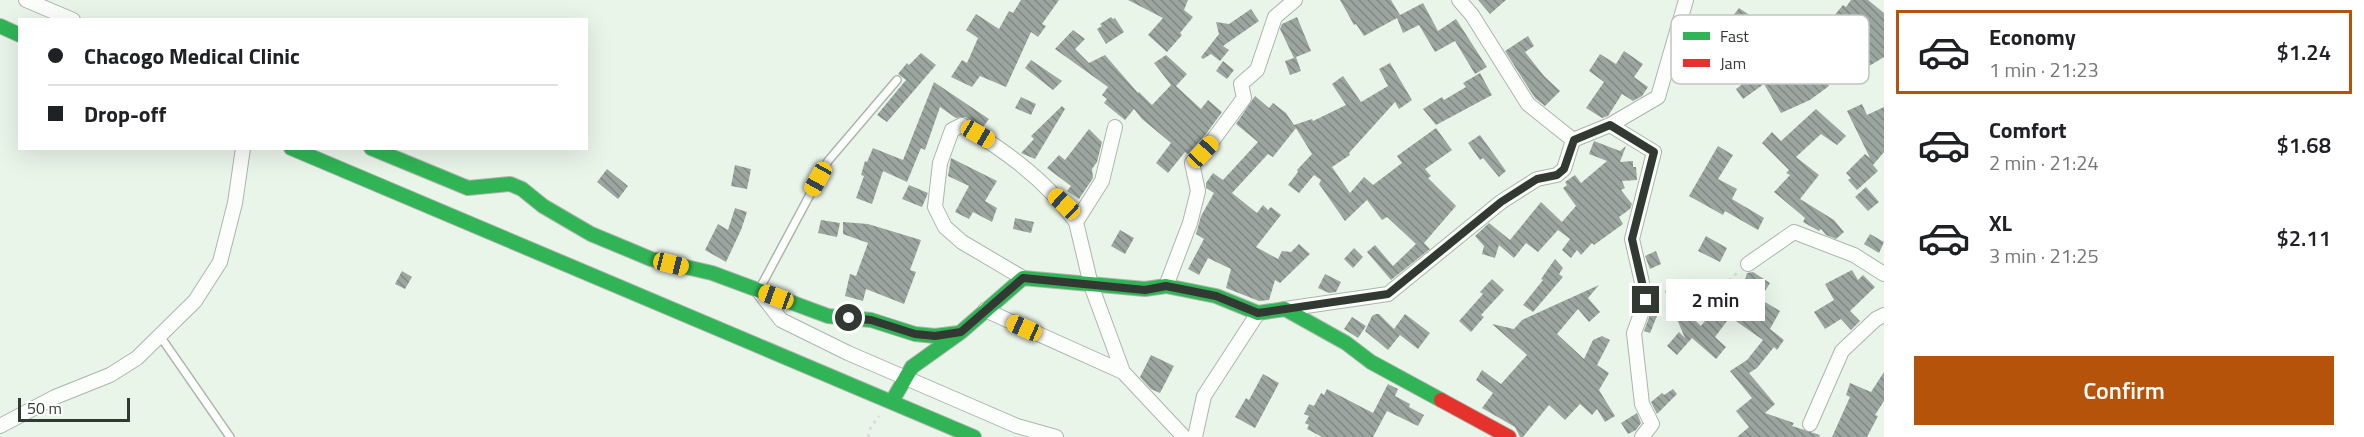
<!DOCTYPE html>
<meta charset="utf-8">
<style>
body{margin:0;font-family:"Titillium Web",sans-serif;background:#f2f2f2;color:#202124;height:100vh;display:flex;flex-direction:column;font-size:22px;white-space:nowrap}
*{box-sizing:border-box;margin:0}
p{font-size:20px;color:#757577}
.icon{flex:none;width:33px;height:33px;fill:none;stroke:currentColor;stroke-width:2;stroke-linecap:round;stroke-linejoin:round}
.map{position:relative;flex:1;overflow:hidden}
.details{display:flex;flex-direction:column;background:#fff;width:480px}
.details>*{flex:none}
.hud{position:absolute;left:18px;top:18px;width:570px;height:132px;border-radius:0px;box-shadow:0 6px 24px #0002;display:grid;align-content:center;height:132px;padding:0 30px;background:#fff}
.scale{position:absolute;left:18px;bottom:15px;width:112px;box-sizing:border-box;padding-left:6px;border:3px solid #323932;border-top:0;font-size:16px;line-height:21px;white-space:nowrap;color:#323932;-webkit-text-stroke:4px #fff;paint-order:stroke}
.end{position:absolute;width:27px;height:27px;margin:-14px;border:8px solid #323932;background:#fff;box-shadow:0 0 0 3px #fff}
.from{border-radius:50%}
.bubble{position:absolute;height:42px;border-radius:0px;background:#fff;box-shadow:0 6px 24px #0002;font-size:20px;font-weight:600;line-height:42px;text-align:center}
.car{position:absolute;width:18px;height:36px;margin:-18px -9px;border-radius:8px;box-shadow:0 0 4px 2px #0007;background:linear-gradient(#f5c518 24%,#345 0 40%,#f5c518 0 76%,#345 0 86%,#f5c518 0)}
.hud b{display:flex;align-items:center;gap:21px;height:57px;font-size:22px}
.hud b+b{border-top:2px solid #e0e0e0}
.hud i{width:15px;height:15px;background:#202124}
ul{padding:10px 0 0;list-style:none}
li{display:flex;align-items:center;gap:18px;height:84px;margin:0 12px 9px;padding:0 18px;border:3px solid transparent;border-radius:0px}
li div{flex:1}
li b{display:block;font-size:22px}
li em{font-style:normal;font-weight:600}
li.current{border-color:#b45309}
li>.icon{width:54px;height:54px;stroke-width:1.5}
.button{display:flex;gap:12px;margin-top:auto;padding:12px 30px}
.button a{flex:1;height:69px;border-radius:0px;background:#b45309;color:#fff;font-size:24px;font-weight:600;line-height:69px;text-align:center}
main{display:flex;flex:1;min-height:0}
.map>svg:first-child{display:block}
</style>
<main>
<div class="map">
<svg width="1884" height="437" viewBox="0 0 1884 437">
<defs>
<pattern id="building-back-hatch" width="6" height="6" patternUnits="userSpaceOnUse" patternTransform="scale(1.5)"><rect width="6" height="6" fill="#9ca6a0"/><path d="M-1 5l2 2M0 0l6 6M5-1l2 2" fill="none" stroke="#808883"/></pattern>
</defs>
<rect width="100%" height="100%" fill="#eaf5ea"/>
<path fill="url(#building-back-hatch)" d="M1021,0h38l-17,24 4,2 -8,11 -7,-5 -25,55 -26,-11 -8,11 -21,-10 11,-17 5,3 11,-25 -12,-8 10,-16 23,15 10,-18 4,2z
M1128,0h60l-4,10 9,7 -13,16 2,2 -15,17 -19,-17 15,-17z
M1340,0h51l9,15 23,-12 15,28 18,-12 31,48 -12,7 -20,-33 -20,11 -16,-27 -16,8 -6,-15 -33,18 -8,-12 -2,1z
M1478,0h28l-16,14z
M1851,0h17l16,13v44l-23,14 -7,-12 -27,24 2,3 -19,14 -29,13 -17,-29 -21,15 -7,-10 21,-16 -13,-7 14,-10 -4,-5 9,-10 13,12 12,-12 27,29 25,-24 -4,-4 5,-6 -14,-12 16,-19 3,2z
M1739,8l12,8 -7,10 -12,-9z
M1251,9l8,12 -36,25 6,4 -9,11 -9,-7 -8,5 -2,-2 18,-23 -3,-12 13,2z
M1111,17l2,2 2,-1 9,14 -18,12 -9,-15 5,-3 -2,-2z
M1297,17l14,34 -15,6 5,14 -11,4 -5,-14 9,-3 -14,-29 2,-5z
M1073,30l12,9 -10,10 14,14 16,-8 33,38 1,-1 13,13 19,-20 -17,-22 12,-8 21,19 -11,12 25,23 7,-9 14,12 -16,22 -18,20 -3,-2 -17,21 -12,-10 15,-20 -29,-24 -8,-10 -9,11 -21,-17 3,-4 -5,-4 6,-8 -53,-38z
M1528,36l6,10 -9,6 19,24 16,15 -15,15 -10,-8 -30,-47z
M1624,51l19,13 -9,13 14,10 -6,9 -9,5 -11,-7 -14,22 -6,2 -16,-10 18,-26 -15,-11 11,-17 16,10z
M921,53l15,12 -49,57 -10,-7 29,-35 -8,-6 9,-11 2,2z
M1031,60l31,21 -9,9 -28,-22z
M1223,61l11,9 -7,9 -11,-8z
M1390,63l22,37 -13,9 -4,-7 -46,51 1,2 -18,12 18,26 14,-16 9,8 29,-22 -5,-7 39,-28 16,22 -27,19 6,7 -3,2 28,28 -32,37 6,6 -39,31 -24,-28 8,-7 18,21 23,-22 -29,-27 -5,3 -15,-20 -22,21 -26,-37 2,-4 -7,-5 -15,18 -11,-8 10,-13 -1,-2 15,-16 -18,-29 18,-6 1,2 33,-16 -14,-21 11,-8 18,26 27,-16 -9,-17z
M1480,73l12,22 -56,30 -13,-16 19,-12 2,3 22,-13 -3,-4z
M934,82l55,37 -6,8 -17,-10 -10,1 -16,-11 -15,43 -4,-2 -14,34 -24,-11 -11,33 -16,-6 8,-22 -3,-1 4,-14 2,1 6,-14 30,12z
M1255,96l14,12 4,-5 13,10 10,15 -23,29 -5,-3 -36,39 25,20 6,-8 5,5 3,-3 10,8 -25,32 22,12 4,-8 9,1 8,-8 11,10 -30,29 -5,-3 -6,20 -10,1 -33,-13 5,-19 -23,-11 -9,17 -11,-6 16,-30 -8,-5 5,-18 13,-23 -8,-5v-5l7,-10 10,7 35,-38 -22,-18z
M1021,97l15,7 -5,11 -16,-7z
M1862,104l5,11 17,-8v45l-11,13 5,6 -21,19 -9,-10 3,-2 -5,-5 19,-19 5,4 -23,-47z
M1062,106l3,3 -30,50 -14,-6 13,-14 -3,-3z
M1816,109l30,27 -9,9 -16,-11 -25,23 23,18 -19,24 34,21 10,12 -8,7 -10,-4 -5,-6 -2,2 -16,-9 2,-4 -31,-26 16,-17 -4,-2 3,-3 -27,-27 10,-11 9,9z
M1089,129l13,13 -5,20 -5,7 1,9 -14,21 -12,-8 4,-5 -24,-18 12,-13 6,5z
M1480,135l26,36 -7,6 -16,-19 -3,2 -12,-17z
M1594,141l26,10 6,-5 -6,16 13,-1v6h3l1,13 -15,1 3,7 -4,2 11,14 -2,5 -11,8 4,7 -29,21 -2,-2 -11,12 -4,-5 -6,8 -9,-8 8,-11 -12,-9 -20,22 -12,-9 -12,15 -15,-13 -4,13 -13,-4 2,-8 -9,-10 14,-13 21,17 31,-38 21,20 14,-16 -13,-18 4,-3 -2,-3 10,-7 6,8 26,-22 -18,-7z
M1718,146l15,9 -15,24 19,10 -5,10 32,19 -6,12 -33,-19 -2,4 -34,-19z
M951,158l46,23 -12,20 12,7 -5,14 -19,-10 -4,7 -14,-7 14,-26 -21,-10z
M735,165l16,4 -4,20 -16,-3z
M607,169l21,17 -10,13 -21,-17z
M909,185l19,8 -6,14 -20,-8z
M1866,187l13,15 -11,9 -13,-14z
M735,208l12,4 -6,18 -15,32 -21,-12 13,-26 10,6z
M1015,218l19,4 -3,11 -18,-4z
M821,220l19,3 -3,14 -19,-4z
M843,222l25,2 53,16 -11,30 6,2 -12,32 -38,-15 -3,12 -18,-5 5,-22 6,2 12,-33 -25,-9z
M1120,230l14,8 -9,16 -14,-8z
M1870,234l14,8 -5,11 -15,-9z
M1706,236l21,12 -7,14 -22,-11z
M1354,248l9,9 -10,11 -9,-9z
M1656,251l5,13 -11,5 -5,-13z
M1555,259l8,9 -4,6 4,3 -30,35 -10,-7 20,-25 -2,-1z
M1852,270l6,10 5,-5 12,12 -25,24 10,10 -9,9 -10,-11 -16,10 -11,-17 20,-12 -9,-16z
M402,271l10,6 -7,12 -10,-5z
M1753,272l17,11 -10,16 20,12 -10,18 14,11 -7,10 -3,-3 -17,21 -8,5 26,31 -10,9 29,10 -2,3 28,9 -1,2h-82l12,-10 -13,-16 16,-13 -22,-27 17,-11 16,-20 -33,-23 -15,20 11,10 -10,12 -24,-21 -15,17 -10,-9 12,-14 6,6 -20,-47 8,-4 14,26 14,13 16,-21 10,9 8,-15 4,2 8,-28z
M1325,274l16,8 -5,10 -7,1 -11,-5z
M1492,279l12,11 -23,25 3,2 -13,15 -12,-11 24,-27 -3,-2z
M1599,285l-11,13 12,14 -11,10 -11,-13 -21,25 27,25 9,-19 9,-4 8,4 -13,25 12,8 -10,17 16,26 -10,6 -8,-13 -5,6 -12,-11 -15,16 -16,-15 -26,32h-3l-5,-10 -33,-19 11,-15 -17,-13 6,-10 19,14 26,-29 -35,-31 22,5 8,-9z
M1662,304l-12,29 -6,-2 8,-22z
M1376,314h3l15,15 11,-15 25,19 -12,16 -18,-14 -12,15 -23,-19 7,-15z
M1352,317l14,9 -8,12 -14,-9z
M1151,355l23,11 -14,27 -9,-4 -11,-12z
M1884,372v29l-9,14 3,1 -11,21h-35l18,-40 -4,-2 4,-12 21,9z
M1263,374l16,9 -24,45 -20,-11 11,-19 3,2z
M1388,384l10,5 -3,7 15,8 -1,3 15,8 -6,11 -31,-15 -14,26h-51l-15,-8 2,-4 -4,-2 4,-7 -5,-2 5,-10 5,2 7,-13 3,2 3,-6 46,24z
M1673,389l4,5 -20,20 -6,-12 11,-9 2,2z
M1637,413l4,10 -5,7 -8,4 -7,-11z"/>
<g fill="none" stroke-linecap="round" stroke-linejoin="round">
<defs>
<path id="lane" d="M760,288l68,-127 69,-81
M160,336l70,101"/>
<path id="street" d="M26,0l47,20
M1459,0l13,15 56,89 45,36
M1610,125l44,27 -22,87 14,61 -12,33 8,71 10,20 -10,13
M1115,127l-13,54 -26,41 15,63 32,87
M1748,264l46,-32 60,23 30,19
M1023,278l-61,-36 -17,-15 -10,-20 5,-44 12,-33 10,-5c43,25 85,56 114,97
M1166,286l24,-63 8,-32 -6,-28 21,-23 31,-42 -3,-14 16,-14 18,-53 20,-17
M758,290l23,30 67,33 169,73 39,11
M1285,309l103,-15 113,-92 36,-23 20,-4 7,-6 9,-29 37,-15 48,-28 28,-97
M985,310l138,62 61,65
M1810,424l32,-73 34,-32 8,-4
M0,426l55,-29 55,-22 27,-17 58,-57 25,-39 15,-59 8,-55
M1195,437l9,-41 54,-83"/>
<path id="fast" d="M0,26l20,9
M291,148l683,289
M371,148l97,40 42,-4 12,5 21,17 48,28 60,25 61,14 116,43 43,4 44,14 20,2 24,-3
M892,401l20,-34 49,-35 62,-54 122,11 21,-3 50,10 42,17 27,-4 61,34 25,19 70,38"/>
<path id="jam" d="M1441,400l68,37"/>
</defs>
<use href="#lane" stroke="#acb5ac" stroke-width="10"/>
<use href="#street" stroke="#acb5ac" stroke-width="16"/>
<use href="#fast" stroke="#acb5ac" stroke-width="16"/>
<use href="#jam" stroke="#acb5ac" stroke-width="16"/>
<path stroke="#dbdddb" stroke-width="3" stroke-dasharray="3 4.5" stroke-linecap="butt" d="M1659,300l23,-9 36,-1 19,-17
M868,437l3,-10 8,-11"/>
<use href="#lane" stroke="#fcfefc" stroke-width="7"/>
<use href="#street" stroke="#fcfefc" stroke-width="14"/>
<use href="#fast" stroke="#30b455" stroke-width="14"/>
<use href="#jam" stroke="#e5322d" stroke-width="14"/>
</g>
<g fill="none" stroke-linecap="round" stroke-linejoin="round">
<path stroke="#323932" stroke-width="8" d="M849,318l22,2 44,14 20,2 26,-4 62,-54 122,12 21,-4 50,10 42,17 130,-19 113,-92 36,-23 20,-4 7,-6 10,-29 36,-15 44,27 -22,87 14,61"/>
</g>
<rect x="1671" y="15" width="198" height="69" rx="9" fill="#fff" stroke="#c2c4c2" stroke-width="1.5"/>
<rect x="1683" y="32" width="27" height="8" fill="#30b455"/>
<rect x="1683" y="59" width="27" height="8" fill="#e5322d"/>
<g font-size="16" fill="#323932">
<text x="1720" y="42">Fast</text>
<text x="1720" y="69">Jam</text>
</g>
</svg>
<div class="scale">50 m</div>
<i class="end from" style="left:849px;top:318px"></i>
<i class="end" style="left:1646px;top:300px"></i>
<div class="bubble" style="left:1666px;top:279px;width:99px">2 min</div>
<i class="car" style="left:978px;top:134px;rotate:120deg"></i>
<i class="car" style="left:1203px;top:152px;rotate:43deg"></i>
<i class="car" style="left:818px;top:179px;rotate:209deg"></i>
<i class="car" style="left:1064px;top:204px;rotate:313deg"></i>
<i class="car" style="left:671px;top:264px;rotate:104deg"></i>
<i class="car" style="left:776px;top:297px;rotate:290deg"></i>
<i class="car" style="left:1024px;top:328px;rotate:294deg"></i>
<div class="hud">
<b><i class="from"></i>Chacogo Medical Clinic</b>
<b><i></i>Drop-off</b>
</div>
</div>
<section class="details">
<ul>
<li class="current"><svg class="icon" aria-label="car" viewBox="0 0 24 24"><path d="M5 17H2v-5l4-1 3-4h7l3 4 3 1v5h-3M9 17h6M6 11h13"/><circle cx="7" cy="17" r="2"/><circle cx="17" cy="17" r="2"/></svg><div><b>Economy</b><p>1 min · 21:23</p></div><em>$1.24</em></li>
<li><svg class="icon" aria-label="car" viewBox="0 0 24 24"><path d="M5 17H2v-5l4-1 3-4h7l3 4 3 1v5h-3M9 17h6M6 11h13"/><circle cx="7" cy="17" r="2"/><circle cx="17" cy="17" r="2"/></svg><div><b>Comfort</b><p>2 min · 21:24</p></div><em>$1.68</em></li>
<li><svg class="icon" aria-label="car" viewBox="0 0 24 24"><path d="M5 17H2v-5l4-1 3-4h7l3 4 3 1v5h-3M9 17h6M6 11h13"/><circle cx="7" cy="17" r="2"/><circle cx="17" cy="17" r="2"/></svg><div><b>XL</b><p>3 min · 21:25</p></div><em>$2.11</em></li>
</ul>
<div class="button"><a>Confirm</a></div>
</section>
</main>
